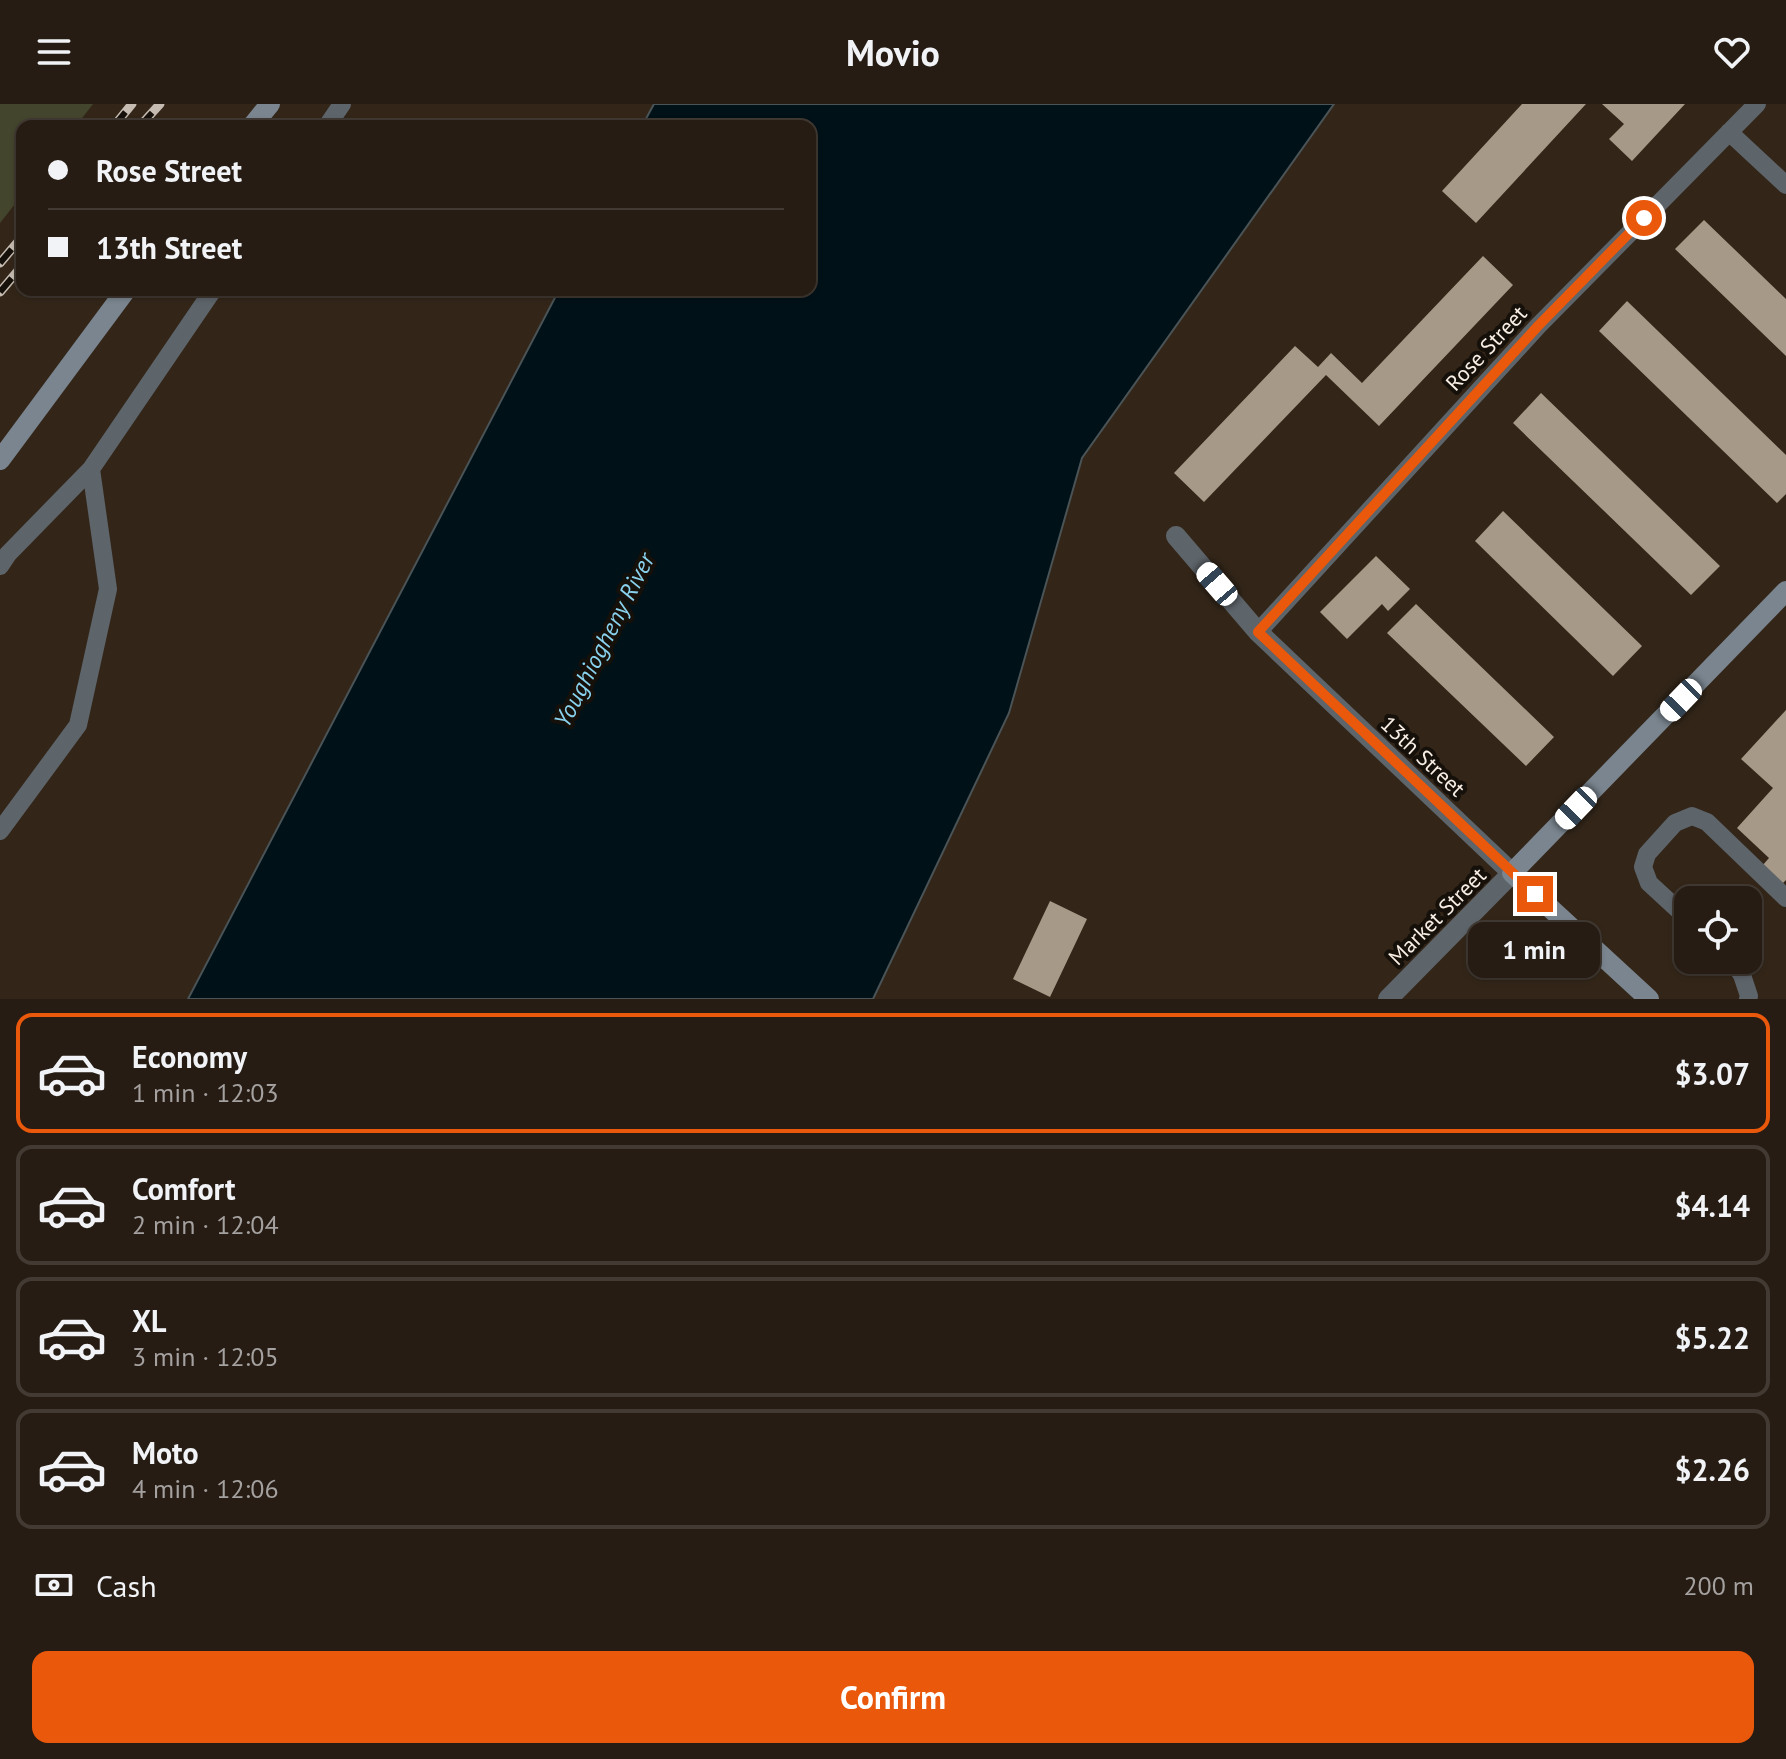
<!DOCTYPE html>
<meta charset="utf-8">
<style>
body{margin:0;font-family:"PT Sans",sans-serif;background:#2e251c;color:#f1f3f6;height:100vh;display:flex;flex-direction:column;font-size:30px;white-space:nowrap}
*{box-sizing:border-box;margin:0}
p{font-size:26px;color:#a4a1a0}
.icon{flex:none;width:44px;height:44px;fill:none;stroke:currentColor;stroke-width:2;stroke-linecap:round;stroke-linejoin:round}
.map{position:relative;height:895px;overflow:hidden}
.side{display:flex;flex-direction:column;background:#261c13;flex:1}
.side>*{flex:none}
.hud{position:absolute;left:16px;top:16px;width:800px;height:176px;border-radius:16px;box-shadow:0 2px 6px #0004,0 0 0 2px #423a33;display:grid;align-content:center;height:176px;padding:0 32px;background:#261c13}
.controls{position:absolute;left:1674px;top:782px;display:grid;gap:16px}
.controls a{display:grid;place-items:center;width:88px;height:88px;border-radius:16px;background:#261c13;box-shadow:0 2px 6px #0004,0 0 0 2px #423a33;font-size:40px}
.end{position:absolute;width:36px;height:36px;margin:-18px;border:10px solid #ea580c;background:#fff;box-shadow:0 0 0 4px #fff}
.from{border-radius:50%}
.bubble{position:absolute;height:56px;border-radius:16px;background:#261c13;box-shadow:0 2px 6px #0004,0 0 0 2px #423a33;font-size:26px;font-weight:700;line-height:56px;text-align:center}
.car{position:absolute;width:24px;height:48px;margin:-24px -12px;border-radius:10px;box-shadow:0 0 6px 2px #0007;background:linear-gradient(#fff 24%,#345 0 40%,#fff 0 76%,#345 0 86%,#fff 0)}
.hud b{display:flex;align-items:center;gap:28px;height:76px;font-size:30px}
.hud b+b{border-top:2px solid #423a33}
.hud i{width:20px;height:20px;background:#f1f3f6}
ul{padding:14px 0 0;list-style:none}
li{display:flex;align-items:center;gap:24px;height:120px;margin:0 16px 12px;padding:0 16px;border:4px solid #423a33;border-radius:16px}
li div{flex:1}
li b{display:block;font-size:30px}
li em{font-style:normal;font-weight:700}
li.current{border-color:#ea580c}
li>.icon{width:72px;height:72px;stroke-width:1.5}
.pay{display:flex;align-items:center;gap:20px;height:88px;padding:0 32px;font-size:30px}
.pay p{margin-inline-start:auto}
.action{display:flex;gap:16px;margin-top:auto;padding:16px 32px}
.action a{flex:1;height:92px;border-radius:16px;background:#ea580c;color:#fff;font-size:32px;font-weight:700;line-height:92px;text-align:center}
header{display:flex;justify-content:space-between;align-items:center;height:104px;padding:0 32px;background:#261c13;font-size:36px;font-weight:700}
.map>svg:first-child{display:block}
</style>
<header><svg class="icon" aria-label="menu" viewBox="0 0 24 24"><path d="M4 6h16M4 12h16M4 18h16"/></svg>Movio<svg class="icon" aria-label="heart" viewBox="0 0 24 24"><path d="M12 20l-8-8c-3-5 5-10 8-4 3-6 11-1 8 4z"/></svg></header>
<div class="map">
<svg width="1786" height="895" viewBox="0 0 1786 895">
<rect width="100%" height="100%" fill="#332619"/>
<path fill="#43452d" d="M0,0h93l-17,22h-54v69l-22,28z"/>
<path fill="#001118" stroke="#4a5356" stroke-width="2" d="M654,0h680l-252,354 -73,255 -136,286h-685l371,-709h251v-164h-168z"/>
<path fill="#a79988" d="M1522,0h64l-110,119 -34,-32z
M1602,0h83l-53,57 -23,-22 15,-15z
M1704,116l82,79v57l-111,-107z
M1483,152l30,29 -134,141 -53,-51 -122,127 -30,-29 121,-127 23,21 13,-14 31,30z
M1627,197l159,154v39l-9,9 -178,-172z
M1541,289l179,173 -29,29 -178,-172z
M1503,407l139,135 -29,30 -138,-135z
M1376,452l34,33 -22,22 -6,-7 -35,35 -27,-27z
M1416,500l138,133 -28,29 -139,-133z
M1786,606v170l-4,4 -20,-18 7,-8 -32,-30 36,-40 -32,-29z
M1050,797l37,18 -37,78 -37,-18z"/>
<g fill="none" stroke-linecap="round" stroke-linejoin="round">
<path stroke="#5d646a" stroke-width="18" d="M327,22l15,-22
M1729,28l57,53
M0,462l8,-12 83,-85 122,-179
M1258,528l280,-306 219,-222
M0,727l78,-106 30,-136 -17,-120
M1688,815l-39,-36 -6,-16 4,-13 28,-31 17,-7 15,6 79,76
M1732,856l10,15 7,21 -1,3"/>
<path stroke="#5d646a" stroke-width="20" d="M1176,432l82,96 254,241 -124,126"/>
<path stroke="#7a858f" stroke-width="20" d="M252,22l18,-22
M0,356l126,-170
M1649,895l-137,-126 274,-282"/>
<defs>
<path id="rail" d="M114,22l18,-22
M140,22l20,-22
M0,159l22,-26
M0,188l22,-26"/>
</defs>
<use href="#rail" stroke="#c5bbb1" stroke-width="9"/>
<use href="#rail" stroke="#16100a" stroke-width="6" stroke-dasharray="18" stroke-linecap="butt"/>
</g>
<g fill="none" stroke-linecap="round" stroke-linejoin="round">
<path stroke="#ea580c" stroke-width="10" d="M1535,790l-277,-262 280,-306 106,-108"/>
</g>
<g text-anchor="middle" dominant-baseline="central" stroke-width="8" stroke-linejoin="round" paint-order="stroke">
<g font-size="22" fill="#f7eee5" stroke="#16100a">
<text transform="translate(1486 244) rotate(-47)">Rose Street</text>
<text transform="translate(1423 652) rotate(43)">13th Street</text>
<text transform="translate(1437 812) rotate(-45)">Market Street</text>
</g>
<g font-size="24" font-style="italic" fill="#89d2ed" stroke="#16100a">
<text transform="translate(604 536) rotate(-63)">Youghiogheny River</text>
</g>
</g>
</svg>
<div class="controls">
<a><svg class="icon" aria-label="locate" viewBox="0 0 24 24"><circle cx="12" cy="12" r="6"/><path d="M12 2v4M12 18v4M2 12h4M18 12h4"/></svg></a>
</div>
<i class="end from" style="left:1644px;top:114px"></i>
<i class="end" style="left:1535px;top:790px"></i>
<div class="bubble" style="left:1468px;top:818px;width:132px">1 min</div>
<i class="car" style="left:1217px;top:480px;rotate:319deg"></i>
<i class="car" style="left:1681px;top:596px;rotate:224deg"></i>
<i class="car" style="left:1576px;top:704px;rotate:224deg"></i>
<div class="hud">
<b><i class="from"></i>Rose Street</b>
<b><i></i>13th Street</b>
</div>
</div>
<section class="side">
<ul>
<li class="current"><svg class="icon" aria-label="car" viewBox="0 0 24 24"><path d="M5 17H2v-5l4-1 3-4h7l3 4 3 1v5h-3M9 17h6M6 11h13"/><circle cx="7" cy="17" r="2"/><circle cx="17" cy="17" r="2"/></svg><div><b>Economy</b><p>1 min · 12:03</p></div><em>$3.07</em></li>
<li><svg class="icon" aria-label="car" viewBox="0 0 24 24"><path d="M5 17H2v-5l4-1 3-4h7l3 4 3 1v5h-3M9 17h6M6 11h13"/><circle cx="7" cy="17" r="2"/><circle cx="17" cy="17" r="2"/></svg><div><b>Comfort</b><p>2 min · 12:04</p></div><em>$4.14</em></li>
<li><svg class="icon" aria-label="car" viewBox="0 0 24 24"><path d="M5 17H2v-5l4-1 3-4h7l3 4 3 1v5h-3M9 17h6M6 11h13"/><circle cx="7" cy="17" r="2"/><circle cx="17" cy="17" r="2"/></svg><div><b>XL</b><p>3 min · 12:05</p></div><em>$5.22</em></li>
<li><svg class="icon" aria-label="car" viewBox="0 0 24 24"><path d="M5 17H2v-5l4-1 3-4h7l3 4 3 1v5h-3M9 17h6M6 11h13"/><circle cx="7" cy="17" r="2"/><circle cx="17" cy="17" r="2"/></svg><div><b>Moto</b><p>4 min · 12:06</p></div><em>$2.26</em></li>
</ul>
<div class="pay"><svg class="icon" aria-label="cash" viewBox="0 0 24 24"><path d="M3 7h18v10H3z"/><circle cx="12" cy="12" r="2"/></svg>Cash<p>200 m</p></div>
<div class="action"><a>Confirm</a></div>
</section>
